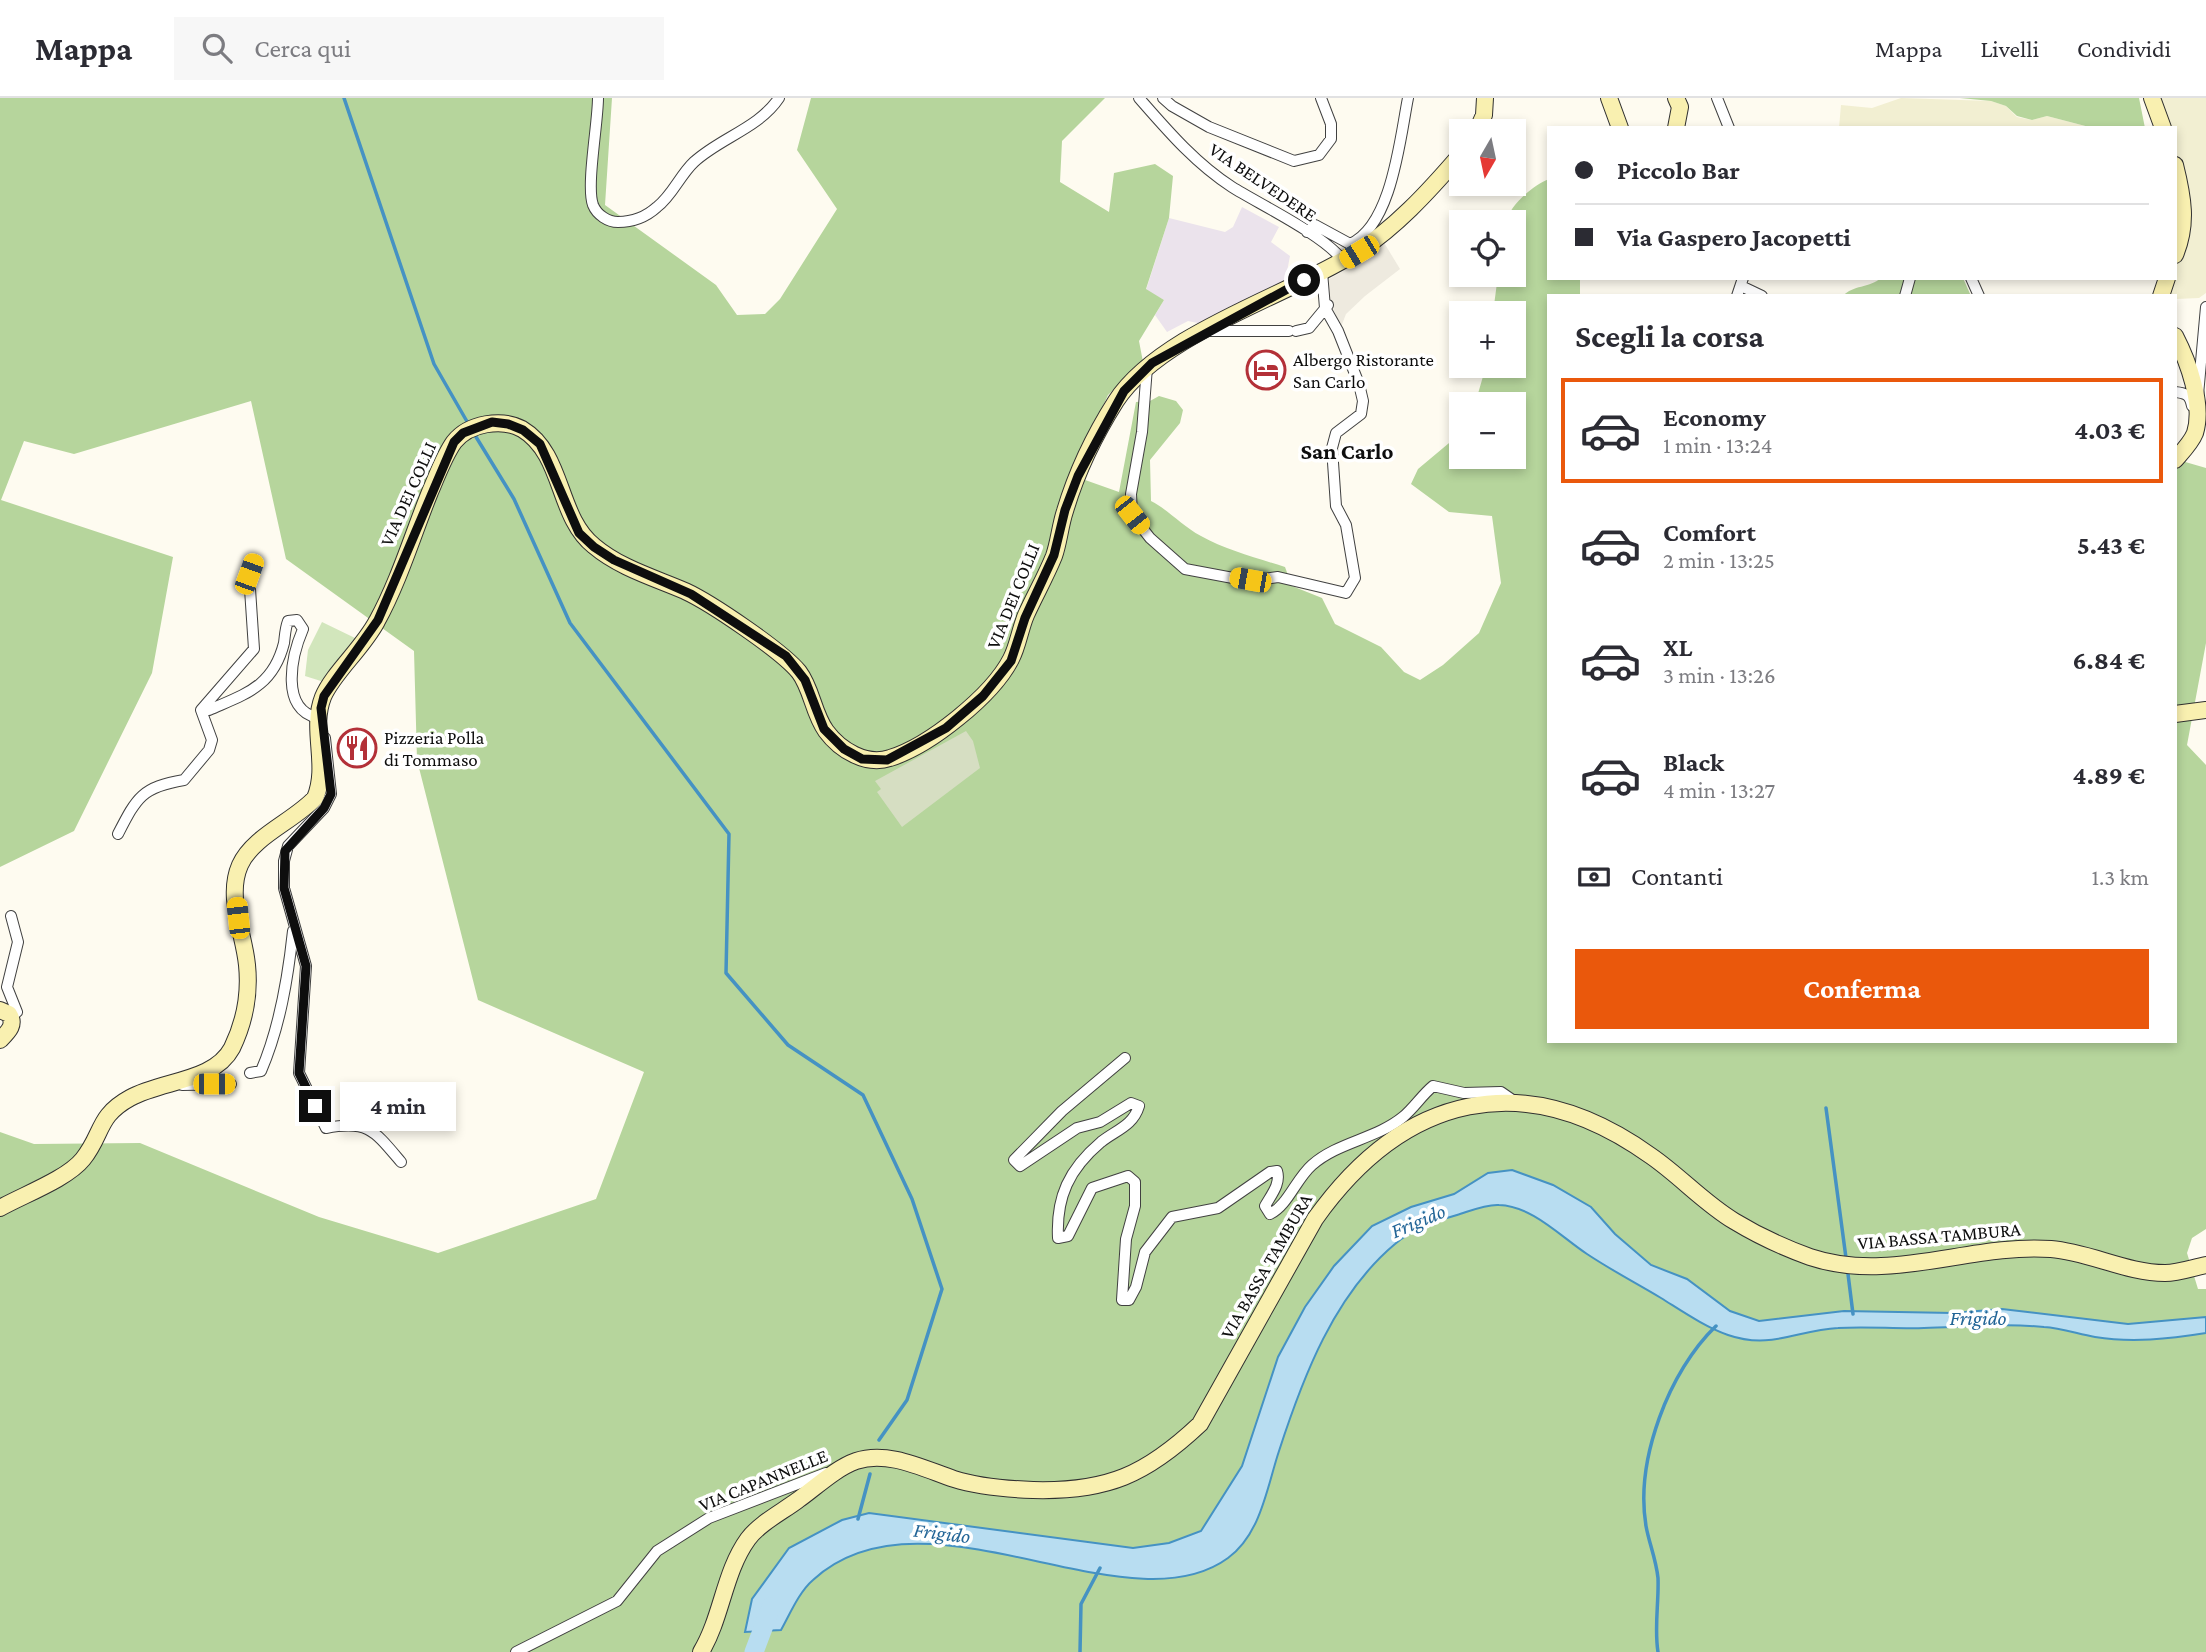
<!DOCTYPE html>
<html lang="it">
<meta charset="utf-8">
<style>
body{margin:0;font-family:"Crimson Pro",serif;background:#f7f7f7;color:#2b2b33;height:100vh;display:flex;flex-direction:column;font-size:26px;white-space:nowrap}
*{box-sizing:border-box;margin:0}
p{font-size:23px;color:#7c7c81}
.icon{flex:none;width:38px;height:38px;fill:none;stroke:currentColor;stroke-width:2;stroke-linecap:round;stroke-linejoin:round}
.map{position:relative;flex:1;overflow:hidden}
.drawer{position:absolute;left:1547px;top:196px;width:630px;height:749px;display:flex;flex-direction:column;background:#fff;border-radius:0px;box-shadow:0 4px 10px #0003}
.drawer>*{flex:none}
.top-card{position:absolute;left:1547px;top:28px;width:630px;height:154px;border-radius:0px;box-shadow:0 4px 10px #0003;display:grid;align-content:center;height:154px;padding:0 28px;background:#fff}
.needle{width:46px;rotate:189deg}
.fabs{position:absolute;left:1449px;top:21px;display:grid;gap:14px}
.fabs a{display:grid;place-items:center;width:77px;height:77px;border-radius:0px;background:#fff;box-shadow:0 4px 10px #0003;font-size:35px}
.end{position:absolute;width:32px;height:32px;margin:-16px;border:9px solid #0e0e0e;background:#fff;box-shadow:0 0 0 4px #fff}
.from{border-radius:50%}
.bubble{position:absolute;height:49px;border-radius:0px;background:#fff;box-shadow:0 4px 10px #0003;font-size:23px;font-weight:700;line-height:49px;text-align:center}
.car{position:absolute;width:21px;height:42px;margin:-21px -10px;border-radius:9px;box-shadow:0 0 5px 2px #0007;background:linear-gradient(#f5c518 24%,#345 0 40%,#f5c518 0 76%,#345 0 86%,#f5c518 0)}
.top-card b{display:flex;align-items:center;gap:24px;height:66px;font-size:26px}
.top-card b+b{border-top:2px solid #e1e1e2}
.top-card i{width:18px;height:18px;background:#2b2b33}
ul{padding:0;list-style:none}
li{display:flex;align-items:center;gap:21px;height:105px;margin:0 14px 10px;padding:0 14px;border:4px solid transparent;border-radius:0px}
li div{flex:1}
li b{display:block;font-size:26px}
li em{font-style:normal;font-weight:700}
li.on{border-color:#ea580c}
li>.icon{width:63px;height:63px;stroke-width:1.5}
h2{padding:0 28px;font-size:32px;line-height:84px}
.pay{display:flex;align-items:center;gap:18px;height:77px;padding:0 28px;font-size:26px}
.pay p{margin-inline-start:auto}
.button{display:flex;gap:14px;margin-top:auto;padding:14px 28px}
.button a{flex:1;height:80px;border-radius:0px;background:#ea580c;color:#fff;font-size:28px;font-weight:700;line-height:80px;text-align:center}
header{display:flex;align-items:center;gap:42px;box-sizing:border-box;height:98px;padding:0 35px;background:#fff;border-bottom:2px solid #e1e1e2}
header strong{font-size:33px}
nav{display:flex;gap:38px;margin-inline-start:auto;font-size:24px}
.search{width:490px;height:63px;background:#f7f7f7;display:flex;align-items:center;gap:18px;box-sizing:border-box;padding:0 24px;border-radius:0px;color:#7c7c81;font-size:26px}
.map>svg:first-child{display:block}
</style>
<header>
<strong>Mappa</strong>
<div class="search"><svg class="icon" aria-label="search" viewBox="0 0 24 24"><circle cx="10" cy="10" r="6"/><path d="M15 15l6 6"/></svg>Cerca qui</div>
<nav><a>Mappa</a><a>Livelli</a><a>Condividi</a></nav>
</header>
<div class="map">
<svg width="2206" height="1554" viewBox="0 0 2206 1554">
<rect width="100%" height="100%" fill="#fefbf0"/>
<path fill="#ebe3ec" d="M1242,109l37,20 -8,15 19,14 -5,26 -78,43 -19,-4 -21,11 -12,-17 9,-15 -18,-10 23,-72 56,14 8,-5z"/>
<path fill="#f2efd2" d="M1901,0l90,3 15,5 11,11 15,3 15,-4 46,12h-254l2,-23 31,3z
M2155,0h51v195l-7,5 -23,1 -1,-3h-10l4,-18h6v-14l9,-27v-50l-9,-35v-24h-9z"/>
<path fill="#d2e6bc" d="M322,524l33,16 -31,44 -19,-6 3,-26z"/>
<path fill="#b6d59c" d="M0,0h612l-7,107 111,80 21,30 28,-1 15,-15 57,-90 -40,-59 14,-52h294l-43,43 -2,41 49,30 5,-39 41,-9 18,12 -4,42 -23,71 18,11 -25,41 4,21 -35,33 -37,80 48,17 17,-90 14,-1 9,-5 17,5 7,9 -3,13 -30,37 1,41c19,10 31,25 50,35 25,14 56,22 84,31l7,19 30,12 13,26 46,23 23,25 16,8 23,-15 36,-32 22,-50 -9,-67 -43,-4 -38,-28 7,-15 43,-36v24h53v-53h-39l11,-38h28v-53h-21l5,-38h16v-53h-8c3,-16 27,-37 43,-43v99h31v18h-31v745h626v-582l31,9v175l-19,102 19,20v464l-14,9 -5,15 11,36h8v363h-2206v-520l34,12 106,-1 179,74 119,36 158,-54 48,-127 -166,-72 -61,-240 -3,-109 -128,-92 -35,-158 -177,53 -50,-13 -23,59 172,57 -21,116 -78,158 -74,36z
M1960,0h179l6,30h-52l-46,-12 -15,4 -15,-4 -11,-10 -15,-5z
M1881,180h82l8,18h-128c10,-11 26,-8 38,-18z"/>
<path fill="#d6dec2" d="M966,633l7,10 7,27 -78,59 -25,-35 4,-3 -6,-8z"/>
<path fill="#eeeadf" d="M1383,143l17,28 -35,27 -19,18 -5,13 -14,-32 2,-16 23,-13z"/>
<path fill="#b8ddf1" stroke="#4592c3" stroke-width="2" d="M1512,1072l41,15 38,22 24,27 36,31 36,14 43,32 29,10 85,-10 109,2 49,-4 126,15 78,-7v16c-37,6 -74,10 -111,4 -17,-3 -34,-9 -51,-10 -39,-4 -81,0 -120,1 -29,1 -58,-2 -86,0 -41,2 -67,22 -110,7 -23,-8 -46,-24 -67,-37 -25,-15 -50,-28 -74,-44 -27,-18 -55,-48 -88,-49 -13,-1 -29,6 -42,10 -21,6 -45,14 -62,29 -61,51 -92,133 -116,207 -12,36 -18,83 -51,107 -101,74 -304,-80 -415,22 -14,12 -23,34 -32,50l-36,2 7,-33 37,-51 53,-28 27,-7 264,35 36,-5 32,-12 41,-65 36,-109 27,-50 29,-41 38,-40 39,-19 43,-13 34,-21z"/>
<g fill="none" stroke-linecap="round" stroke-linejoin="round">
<path stroke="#4592c3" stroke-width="3.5" d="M344,0l90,266 35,61
M473,334l41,67 56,124 159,211 -3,139 62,72 75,50 49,104 30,90 -35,111 -28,40
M1826,1010l20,150
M1848,1176l5,40
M858,1421l12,-45
M1080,1554l1,-48 19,-36
M1658,1554c-4,-24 1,-50 0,-74 -2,-19 -9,-35 -12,-52 -11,-66 23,-155 70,-200"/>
<path stroke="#b8ddf1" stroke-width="19" d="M754,1554l17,-45"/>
<defs>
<path id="street" d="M598,0c0,25 -12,88 -5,107 4,10 15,17 25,17 15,0 28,-5 39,-15 15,-11 23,-32 37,-45 26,-24 65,-34 85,-64
M1139,0c28,32 56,65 93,89 27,17 94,49 111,74
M1163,0l9,8 37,21 85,34 25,-6 12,-16v-15l-10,-26
M1717,0l12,30
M1307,134l8,-7 35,19c42,-18 50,-106 58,-146
M1971,180l8,18
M1741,188l21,10
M1737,198l6,-18
M1905,198l5,-18
M1207,233h82
M1296,233l13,-3 19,-23
M1147,269l-5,65 -11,62 1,21 18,23 35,31 64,12 29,-4 68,16 9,-15 -9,-53 -10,-19 -4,-58 4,-15 25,-19 2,-13 -4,-17 -21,-53 -13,-23 -3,-36
M2175,294c11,1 15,3 17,14
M2198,297l8,-88
M201,612h8c36,-16 64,-23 75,-67 1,-7 1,-14 4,-22l9,-1 6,9c-12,28 -23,81 15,89
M201,612l53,-61 -5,-75 5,-14
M325,640l6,56 -7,14 -36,38 -4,15v27l22,78 -7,107 27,55c42,-8 48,2 75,34
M118,736c19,-37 24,-47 66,-54l25,-30 3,-10 -11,-30
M11,818l7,26 -11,45 10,25 -6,5
M1125,960l-63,53 -48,49 6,6 57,-38 23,-6 31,-19 8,3c-6,20 -23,24 -38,36 -32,27 -45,55 -43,96l10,-2 24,-48 36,-12 7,6v24l-9,33 -4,61h7l7,-13 9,-35 27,-35 46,-9 52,-36 7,-1c4,13 -6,24 -12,35l5,8c18,-9 26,-35 42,-49 26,-23 64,-26 91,-48 11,-9 19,-22 30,-31l31,7 37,-1 13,9
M250,975l11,-2c19,-44 27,-93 32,-140
M182,987l49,-1
M516,1554l101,-51 40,-50 52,-33 117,-45"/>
<path id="secondary" d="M1609,0l11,30
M1676,0l4,9 -4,21
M2152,0l11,30
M1477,33l7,-16 1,-17
M2175,67c8,32 13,59 0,90
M2161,198l6,-18
M2175,238c13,25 29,68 20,97 -4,10 -13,19 -20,27
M2175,616l31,-4
M0,912l9,4c7,11 -1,18 -9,26
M0,1110c23,-13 67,-29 83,-49 20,-25 14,-43 47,-61 32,-18 84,-16 102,-50 13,-27 18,-54 15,-83 -3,-32 -21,-68 -7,-100 13,-29 54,-44 75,-67 14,-33 -5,-68 8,-101 10,-24 40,-49 54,-76 22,-40 36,-87 53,-129 7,-16 14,-36 24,-50 15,-19 48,-24 68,-13 42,25 35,88 72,117 26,22 61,32 91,45 26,12 97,60 114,81 13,17 14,41 27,59 14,19 40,35 64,27 39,-12 102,-62 121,-99 7,-13 9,-30 15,-44 9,-20 20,-39 28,-59 5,-14 6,-30 11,-45 11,-37 30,-77 51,-110 44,-67 168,-104 236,-146 41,-24 78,-65 109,-101
M701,1554c21,-35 23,-80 47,-113 12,-16 34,-27 50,-39 17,-12 38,-32 58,-39 32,-11 68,8 98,18 25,8 52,10 79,11 74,2 113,-15 167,-66l115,-205c89,-125 209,-154 336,-63 29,20 53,47 83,65 23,14 51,27 76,36 80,27 161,-14 241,-8 38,3 76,24 114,24 13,0 27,-5 41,-8"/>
</defs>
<use href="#street" stroke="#414141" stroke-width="12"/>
<use href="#secondary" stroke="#303030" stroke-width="18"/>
<use href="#street" stroke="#fff" stroke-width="10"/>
<use href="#secondary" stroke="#f9f0b0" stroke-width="16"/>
</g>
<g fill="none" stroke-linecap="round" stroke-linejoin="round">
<path stroke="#0e0e0e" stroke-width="9" d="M315,1008l-16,-33 7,-107 -22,-78 1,-37 39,-43 7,-14 -10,-86 3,-12 54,-76 76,-178 9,-9 29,-11 16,2 15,6 17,14 39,89 15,14 20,13 77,34 95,62 19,24 19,49 20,20 18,10 25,1 59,-32 37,-32 28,-35 14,-43 29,-63 11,-45 13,-34 46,-85 28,-28 152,-83"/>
</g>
<defs>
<symbol id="hotel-ring" viewBox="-11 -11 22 22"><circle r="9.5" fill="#fff" stroke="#b33038" stroke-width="1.5"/><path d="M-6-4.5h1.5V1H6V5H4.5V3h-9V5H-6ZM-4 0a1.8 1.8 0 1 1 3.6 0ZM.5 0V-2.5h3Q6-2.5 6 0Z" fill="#b33038"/></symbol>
<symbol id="restaurant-ring" viewBox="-11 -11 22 22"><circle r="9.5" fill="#fff" stroke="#b33038" stroke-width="1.5"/><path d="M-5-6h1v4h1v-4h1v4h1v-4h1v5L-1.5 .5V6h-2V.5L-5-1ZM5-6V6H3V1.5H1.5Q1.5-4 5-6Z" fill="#b33038"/></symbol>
</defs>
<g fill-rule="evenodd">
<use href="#hotel-ring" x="1244" y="250" width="44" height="44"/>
<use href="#restaurant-ring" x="335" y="628" width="44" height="44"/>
</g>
<g text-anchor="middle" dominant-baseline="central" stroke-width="7" stroke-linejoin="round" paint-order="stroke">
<g font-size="19" fill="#0e0e0e" stroke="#fff">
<text transform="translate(1263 84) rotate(34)">VIA BELVEDERE</text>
<text transform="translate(408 396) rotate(-66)">VIA DEI COLLI</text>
<text transform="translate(1013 498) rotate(-68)">VIA DEI COLLI</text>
<text transform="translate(1939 1138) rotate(-5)">VIA BASSA TAMBURA</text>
<text transform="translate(1266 1168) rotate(-60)">VIA BASSA TAMBURA</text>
<text transform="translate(763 1382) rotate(-22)">VIA CAPANNELLE</text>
</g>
<g font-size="19" fill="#0e0e0e" stroke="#fff" text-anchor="start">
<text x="1293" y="261">Albergo Ristorante<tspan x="1293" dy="22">San Carlo</tspan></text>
<text x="384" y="639">Pizzeria Polla<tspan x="384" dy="22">di Tommaso</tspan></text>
</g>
<g font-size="21" font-style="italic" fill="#216496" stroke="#fff">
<text transform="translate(1418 1123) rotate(-23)">Frigido</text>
<text x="1978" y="1220">Frigido</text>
<text transform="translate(942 1435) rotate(7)">Frigido</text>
</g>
<g font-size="23" font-weight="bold" fill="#0e0e0e" stroke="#fff">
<text x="1347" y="353">San Carlo</text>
</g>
</g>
</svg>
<div class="fabs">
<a><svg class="needle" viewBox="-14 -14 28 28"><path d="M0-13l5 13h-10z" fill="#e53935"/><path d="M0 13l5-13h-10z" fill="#7c7c81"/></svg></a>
<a><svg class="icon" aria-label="locate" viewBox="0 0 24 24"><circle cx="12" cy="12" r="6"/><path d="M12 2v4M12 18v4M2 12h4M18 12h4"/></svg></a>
<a>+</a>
<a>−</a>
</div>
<i class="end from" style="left:1304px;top:182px"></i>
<i class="end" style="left:315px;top:1008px"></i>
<div class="bubble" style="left:340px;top:984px;width:116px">4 min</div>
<i class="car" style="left:1359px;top:154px;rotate:239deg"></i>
<i class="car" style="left:1132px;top:417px;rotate:142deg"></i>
<i class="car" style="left:249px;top:476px;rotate:20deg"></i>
<i class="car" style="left:1250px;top:482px;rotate:280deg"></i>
<i class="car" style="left:238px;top:820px;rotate:354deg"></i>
<i class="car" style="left:214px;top:986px;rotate:90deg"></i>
<div class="top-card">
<b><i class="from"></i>Piccolo Bar</b>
<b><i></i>Via Gaspero Jacopetti</b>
</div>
<section class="drawer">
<h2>Scegli la corsa</h2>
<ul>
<li class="on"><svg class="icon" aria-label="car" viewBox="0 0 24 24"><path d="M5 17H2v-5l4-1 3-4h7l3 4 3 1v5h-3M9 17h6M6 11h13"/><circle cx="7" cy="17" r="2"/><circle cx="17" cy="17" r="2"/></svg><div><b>Economy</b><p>1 min · 13:24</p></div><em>4.03 €</em></li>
<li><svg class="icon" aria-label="car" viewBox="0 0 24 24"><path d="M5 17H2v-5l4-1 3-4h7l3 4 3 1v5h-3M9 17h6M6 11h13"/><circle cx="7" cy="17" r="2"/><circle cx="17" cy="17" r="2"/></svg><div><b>Comfort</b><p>2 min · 13:25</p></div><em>5.43 €</em></li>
<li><svg class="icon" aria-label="car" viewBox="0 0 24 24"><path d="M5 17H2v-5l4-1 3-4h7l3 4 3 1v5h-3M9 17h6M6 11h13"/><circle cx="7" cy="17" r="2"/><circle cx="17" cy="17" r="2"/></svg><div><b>XL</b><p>3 min · 13:26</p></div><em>6.84 €</em></li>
<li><svg class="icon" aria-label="car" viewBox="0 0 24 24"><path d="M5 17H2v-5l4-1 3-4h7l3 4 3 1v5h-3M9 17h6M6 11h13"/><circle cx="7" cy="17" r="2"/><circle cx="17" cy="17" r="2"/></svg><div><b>Black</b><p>4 min · 13:27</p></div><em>4.89 €</em></li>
</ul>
<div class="pay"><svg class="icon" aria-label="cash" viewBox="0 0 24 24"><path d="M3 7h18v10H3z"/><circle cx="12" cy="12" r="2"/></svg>Contanti<p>1.3 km</p></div>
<div class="button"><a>Conferma</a></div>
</section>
</div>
